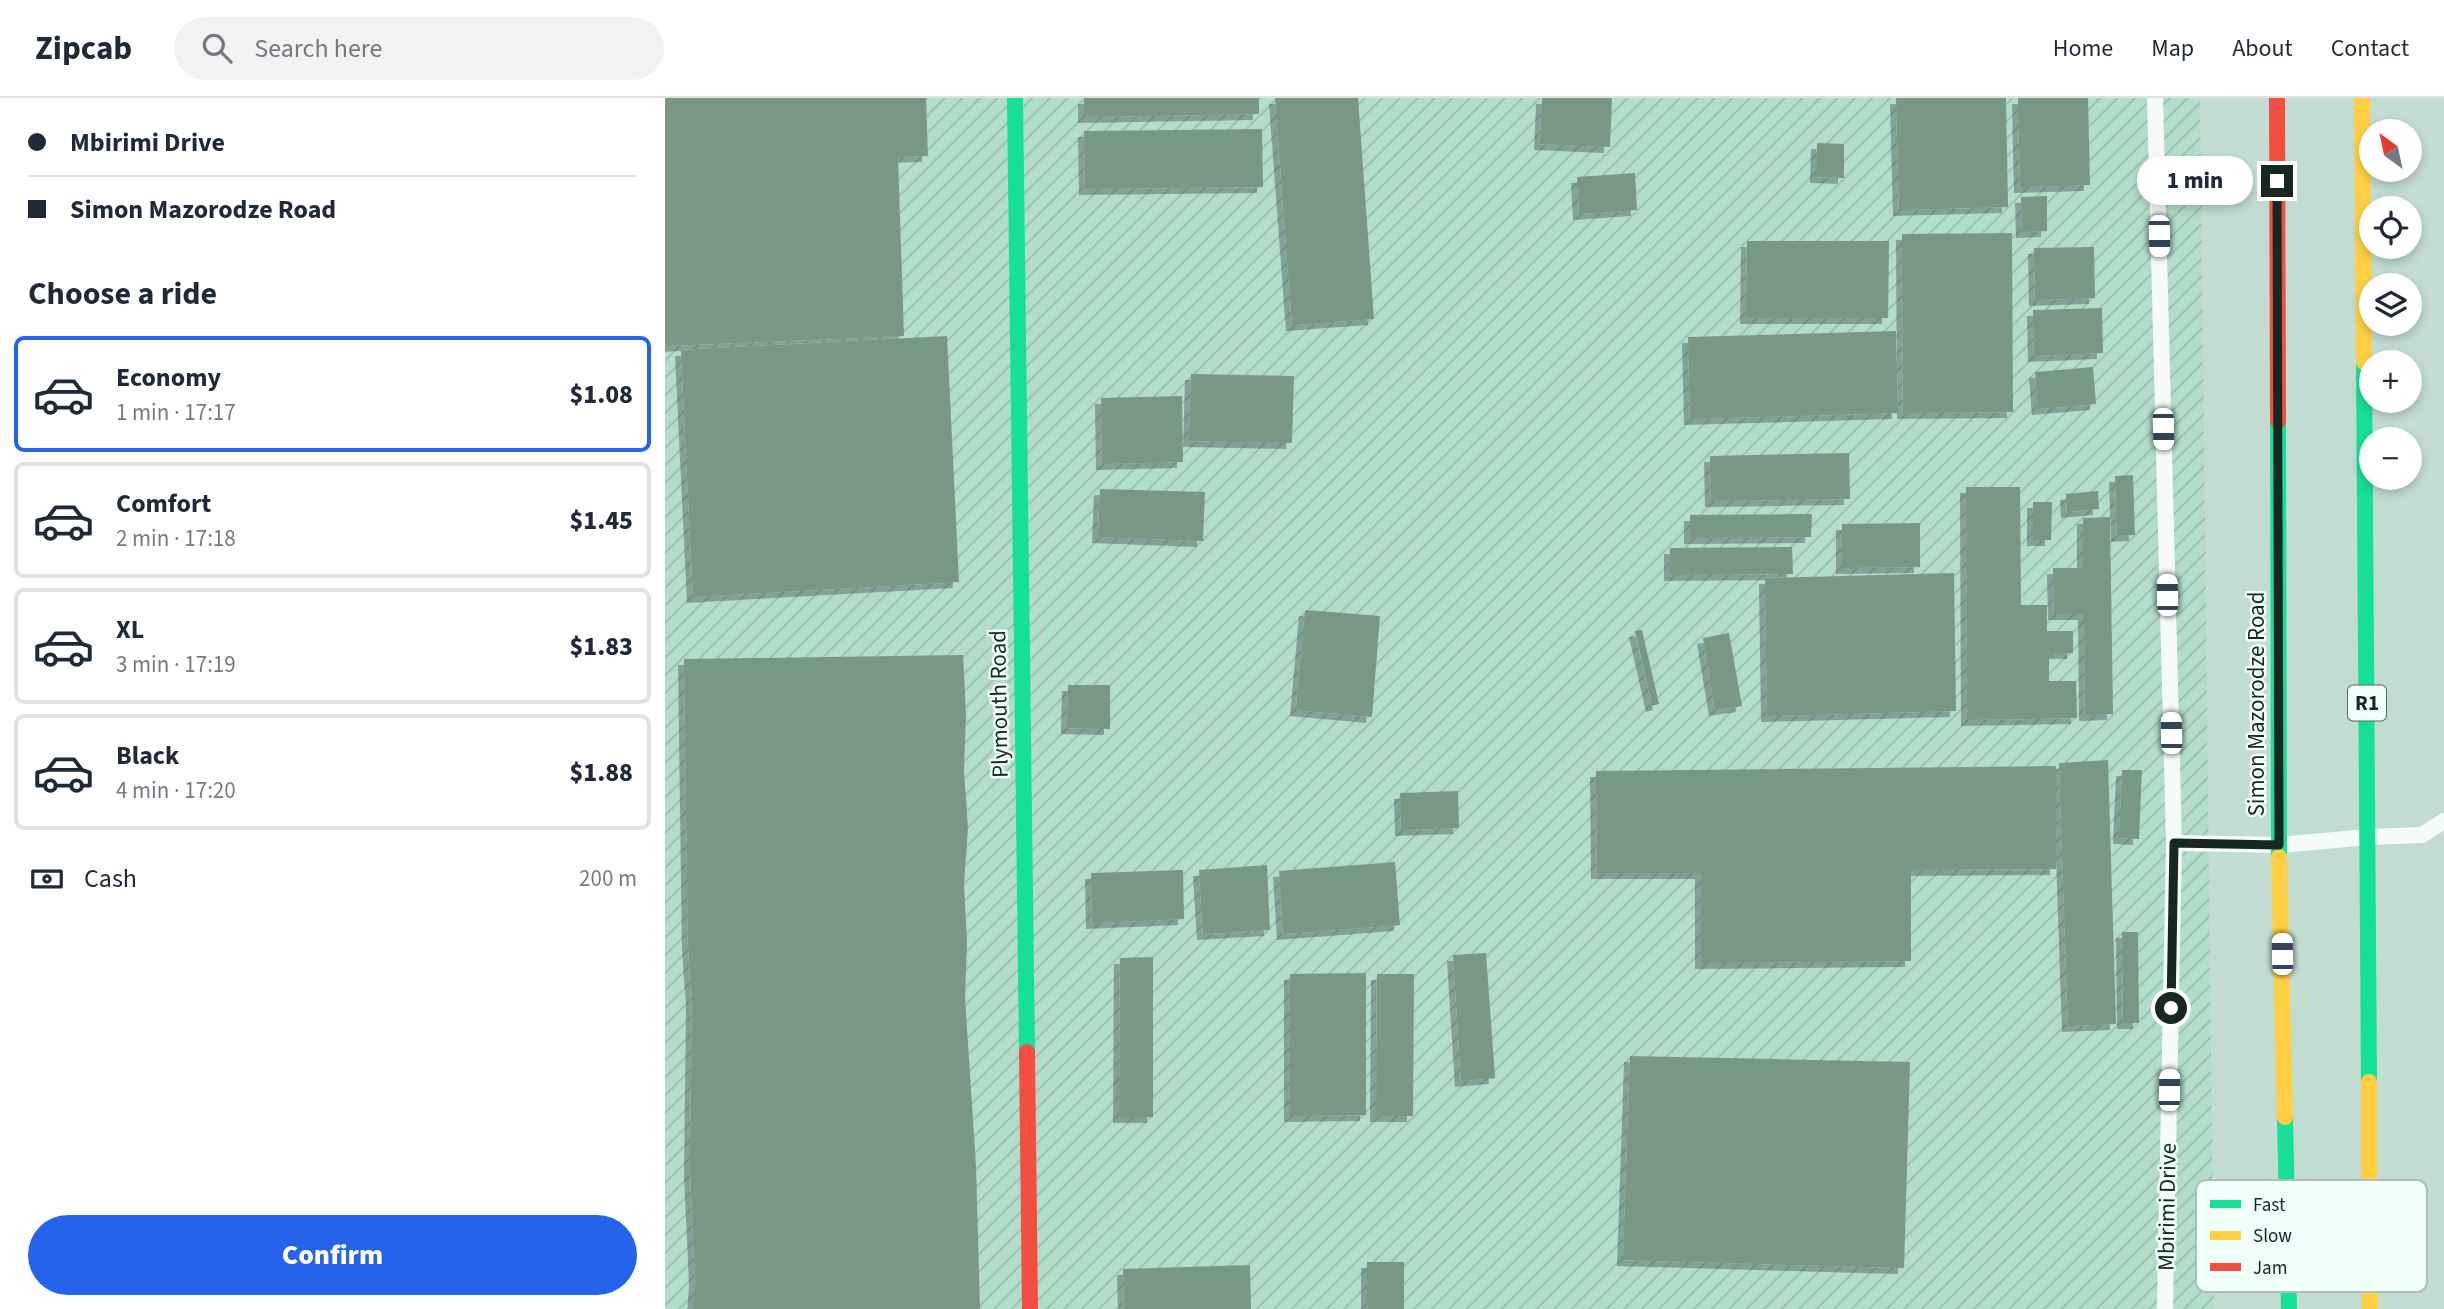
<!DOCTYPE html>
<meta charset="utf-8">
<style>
body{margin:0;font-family:"Source Sans 3",sans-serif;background:#f2f2f3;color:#1f2937;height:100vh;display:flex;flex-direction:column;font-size:26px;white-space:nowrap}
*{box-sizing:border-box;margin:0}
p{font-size:23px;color:#747a83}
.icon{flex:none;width:38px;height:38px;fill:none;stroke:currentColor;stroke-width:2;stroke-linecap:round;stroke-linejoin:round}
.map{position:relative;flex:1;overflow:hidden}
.drawer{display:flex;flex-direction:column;background:#fff;width:665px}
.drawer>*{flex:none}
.top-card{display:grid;align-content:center;height:154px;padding:0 28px;background:#fff}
.needle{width:46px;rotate:327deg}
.buttons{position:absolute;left:1694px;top:21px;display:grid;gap:14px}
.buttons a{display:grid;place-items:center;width:63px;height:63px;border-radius:50%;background:#fff;box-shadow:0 4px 10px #0003;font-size:35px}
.end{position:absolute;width:32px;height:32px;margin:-16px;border:9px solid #162821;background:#fff;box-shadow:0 0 0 4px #fff}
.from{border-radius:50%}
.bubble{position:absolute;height:49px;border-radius:24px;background:#fff;box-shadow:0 4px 10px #0003;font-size:23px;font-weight:800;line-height:49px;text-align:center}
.car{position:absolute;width:21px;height:42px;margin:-21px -10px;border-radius:9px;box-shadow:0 0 5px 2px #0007;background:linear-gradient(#fff 24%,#345 0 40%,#fff 0 76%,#345 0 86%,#fff 0)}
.top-card b{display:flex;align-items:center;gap:24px;height:66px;font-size:26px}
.top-card b+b{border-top:2px solid #e0e1e3}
.top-card i{width:18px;height:18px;background:#1f2937}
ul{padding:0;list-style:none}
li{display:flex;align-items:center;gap:21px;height:116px;margin:0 14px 10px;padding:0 14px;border:4px solid #e0e1e3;border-radius:10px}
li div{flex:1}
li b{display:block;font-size:26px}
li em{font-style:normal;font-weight:800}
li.current{border-color:#2563eb}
li>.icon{width:63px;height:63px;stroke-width:1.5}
h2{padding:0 28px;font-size:32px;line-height:84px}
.pay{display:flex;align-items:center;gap:18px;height:77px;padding:0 28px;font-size:26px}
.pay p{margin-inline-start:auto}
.cta{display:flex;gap:14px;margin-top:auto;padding:14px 28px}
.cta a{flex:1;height:80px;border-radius:42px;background:#2563eb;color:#fff;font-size:28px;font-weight:800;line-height:80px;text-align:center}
header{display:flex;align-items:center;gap:42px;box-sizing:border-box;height:98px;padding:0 35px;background:#fff;border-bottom:2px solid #e0e1e3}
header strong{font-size:33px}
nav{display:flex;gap:38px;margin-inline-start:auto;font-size:24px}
.search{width:490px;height:63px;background:#f2f2f3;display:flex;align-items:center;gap:18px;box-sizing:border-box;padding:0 24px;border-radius:38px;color:#747a83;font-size:26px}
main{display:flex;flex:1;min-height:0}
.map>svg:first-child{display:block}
</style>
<header>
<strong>Zipcab</strong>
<div class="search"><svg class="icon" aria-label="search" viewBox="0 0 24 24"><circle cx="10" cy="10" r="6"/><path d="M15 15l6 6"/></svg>Search here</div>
<nav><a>Home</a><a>Map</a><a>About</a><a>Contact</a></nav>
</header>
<main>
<section class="drawer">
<div class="top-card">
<b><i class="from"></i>Mbirimi Drive</b>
<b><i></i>Simon Mazorodze Road</b>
</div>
<h2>Choose a ride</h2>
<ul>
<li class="current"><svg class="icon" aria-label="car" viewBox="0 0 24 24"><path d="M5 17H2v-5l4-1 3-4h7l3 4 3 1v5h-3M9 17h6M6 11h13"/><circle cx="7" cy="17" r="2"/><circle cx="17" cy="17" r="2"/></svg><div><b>Economy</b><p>1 min · 17:17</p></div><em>$1.08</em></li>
<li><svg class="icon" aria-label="car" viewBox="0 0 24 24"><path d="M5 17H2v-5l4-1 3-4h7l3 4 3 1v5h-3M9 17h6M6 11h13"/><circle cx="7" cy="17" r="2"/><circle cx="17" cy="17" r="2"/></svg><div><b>Comfort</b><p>2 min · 17:18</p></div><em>$1.45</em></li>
<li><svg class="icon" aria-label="car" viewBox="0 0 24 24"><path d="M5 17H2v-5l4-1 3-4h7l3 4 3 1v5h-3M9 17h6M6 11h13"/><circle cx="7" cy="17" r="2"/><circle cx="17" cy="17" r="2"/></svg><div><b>XL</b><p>3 min · 17:19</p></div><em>$1.83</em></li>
<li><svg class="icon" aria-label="car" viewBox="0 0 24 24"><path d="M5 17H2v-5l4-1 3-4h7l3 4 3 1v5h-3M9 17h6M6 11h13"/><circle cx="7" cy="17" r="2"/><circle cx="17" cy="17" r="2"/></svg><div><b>Black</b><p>4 min · 17:20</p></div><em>$1.88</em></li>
</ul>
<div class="pay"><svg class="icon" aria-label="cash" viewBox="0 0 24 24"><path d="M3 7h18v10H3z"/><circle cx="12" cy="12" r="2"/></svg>Cash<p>200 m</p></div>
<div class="cta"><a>Confirm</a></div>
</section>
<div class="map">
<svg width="1779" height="1211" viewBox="0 0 1779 1211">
<defs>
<pattern id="industrial-furrows" width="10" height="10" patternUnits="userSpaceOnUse" patternTransform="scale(1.75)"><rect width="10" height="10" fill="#b2ddcb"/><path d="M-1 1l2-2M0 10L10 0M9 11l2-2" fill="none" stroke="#98beae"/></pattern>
<filter id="shadow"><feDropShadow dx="-6" dy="6" stdDeviation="0" flood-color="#0004"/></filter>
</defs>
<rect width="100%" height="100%" fill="#c2dcd1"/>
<path fill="url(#industrial-furrows)" d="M0,0h1535l14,1211h-1549z"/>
<path fill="#799884" filter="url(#shadow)" d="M0,0h261l2,58 -30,1 6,179 -239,10z
M419,0h175v16l-175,3z
M610,0h83l16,221 -82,6z
M877,0h70l-2,49 -70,-3z
M1231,0h110l2,109 -109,3z
M1353,0h70l2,87 -70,2z
M597,31l1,58 -178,2 -1,-58z
M1152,45l27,1v34l-28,-1z
M970,75l2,37 -58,4 -2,-37z
M1382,98v35l-25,1 -1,-35z
M1347,135l1,179 -110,1 -1,-179z
M1082,143h142l-1,77h-142z
M1429,149l1,51 -60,2 -1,-52z
M1437,210l1,45 -69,3 -1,-46z
M1231,233l2,82 -208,6 -2,-82z
M282,238l12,246 -266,15 -12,-247z
M1428,269l3,37 -58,5 -3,-37z
M526,276l103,2 -2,67 -103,-2z
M517,298l1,66 -81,2 -1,-66z
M1184,355l1,46 -139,2 -1,-45z
M1468,377l2,60 -18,1 -2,-60z
M1301,389h54l1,118h26v26h26v22h-24v28h27l1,37 -110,2z
M435,391l105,3 -2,49 -105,-4z
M1433,393l1,18 -32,3 -1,-18z
M1368,404h19l-1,38h-18z
M1147,416l-1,23 -121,1v-23z
M1445,419l3,197 -28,1 -1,-101h-30l-1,-46h30v-50z
M1255,425v44l-78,1v-44z
M1127,449l1,27 -123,1v-27z
M1289,475l2,138 -189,5 -2,-138z
M640,512l75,6 -8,101 -76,-7z
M977,532l17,74 -7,2 -17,-75z
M1064,535l13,73 -27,4 -12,-72z
M298,557l3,59 -2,57 4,57 -4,56 3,58 -2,56 11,168 4,143h-287l2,-30 -5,-110 2,-170 -4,-55 -4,-285z
M403,587h42v44l-43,-1z
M1443,662l8,264 -48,2 -9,-263z
M1391,668v103l-145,1v91l-210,2v-90h-104l-1,-102z
M1457,672h20l-3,69 -20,-1z
M793,693l1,37 -58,2 -1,-37z
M730,764l5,63 -117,9 -4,-63z
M602,767l3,65 -67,4 -4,-64z
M518,772l1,49 -92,4 -1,-50z
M1457,834h16l1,91h-16z
M821,855l9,125 -34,3 -8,-126z
M488,859v160h-34l1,-159z
M701,875v142l-76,1v-142z
M712,876h37l-1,142h-37z
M965,958l280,6 -6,206 -281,-8z
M702,1164h37v47h-37z
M585,1167l1,44h-127l-1,-40z"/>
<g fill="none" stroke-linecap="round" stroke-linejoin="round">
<path stroke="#f6faf8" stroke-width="16" d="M1490,0l19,745 -9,466
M1509,745l105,2 89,-8 54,-2 22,-14"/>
<path stroke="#16e098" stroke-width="16" d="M350,0l12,954
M1699,264l5,720
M1613,323l1,436
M1620,1019l4,192"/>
<path stroke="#ffcf43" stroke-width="16" d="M1697,0l2,264
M1614,759l6,260
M1704,984l1,227"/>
<path stroke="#f24e42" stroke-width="16" d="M1612,0l1,323
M362,954l3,257"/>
</g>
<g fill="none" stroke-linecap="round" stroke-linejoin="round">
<path stroke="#162821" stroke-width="9" d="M1506,910l3,-165 105,2 -2,-664"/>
</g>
<g text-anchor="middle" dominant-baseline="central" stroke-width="5" stroke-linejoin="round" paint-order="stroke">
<rect fill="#f0fff8" stroke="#576862" stroke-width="2" x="1683" y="587.5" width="38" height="35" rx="5"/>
<g font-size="21" font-weight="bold" fill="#162821">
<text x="1702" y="605">R1</text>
</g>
<g font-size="23" fill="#162821" stroke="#f0fff8">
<text transform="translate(334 606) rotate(-91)">Plymouth Road</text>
<text transform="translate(1591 606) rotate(-90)">Simon Mazorodze Road</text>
<text transform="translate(1502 1109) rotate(-89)">Mbirimi Drive</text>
</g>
</g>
<rect x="1531" y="1082" width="231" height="112" rx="10" fill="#f0fff8" stroke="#afbeb8" stroke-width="2"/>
<rect x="1545" y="1102" width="31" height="8" fill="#16e098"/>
<rect x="1545" y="1133" width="31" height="9" fill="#ffcf43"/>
<rect x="1545" y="1165" width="31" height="8" fill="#f24e42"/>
<g font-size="19" fill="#162821">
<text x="1588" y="1113">Fast</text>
<text x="1588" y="1144">Slow</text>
<text x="1588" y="1176">Jam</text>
</g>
</svg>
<div class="buttons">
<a><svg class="needle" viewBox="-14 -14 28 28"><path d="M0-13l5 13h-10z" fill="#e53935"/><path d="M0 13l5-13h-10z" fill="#747a83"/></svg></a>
<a><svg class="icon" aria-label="locate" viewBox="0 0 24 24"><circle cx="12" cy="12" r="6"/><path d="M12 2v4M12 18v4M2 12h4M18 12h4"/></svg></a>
<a><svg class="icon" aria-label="layers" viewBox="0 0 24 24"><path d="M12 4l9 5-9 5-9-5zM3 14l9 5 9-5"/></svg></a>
<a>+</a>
<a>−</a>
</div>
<i class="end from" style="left:1506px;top:910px"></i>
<i class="end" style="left:1612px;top:83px"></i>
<div class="bubble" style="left:1472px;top:58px;width:116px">1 min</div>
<i class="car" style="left:1494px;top:138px;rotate:179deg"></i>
<i class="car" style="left:1498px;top:331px;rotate:179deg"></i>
<i class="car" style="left:1502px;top:497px;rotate:359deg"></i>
<i class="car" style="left:1506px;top:635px;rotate:359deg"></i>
<i class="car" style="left:1617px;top:856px;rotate:359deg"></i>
<i class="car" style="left:1504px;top:992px;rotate:1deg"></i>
</div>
</main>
